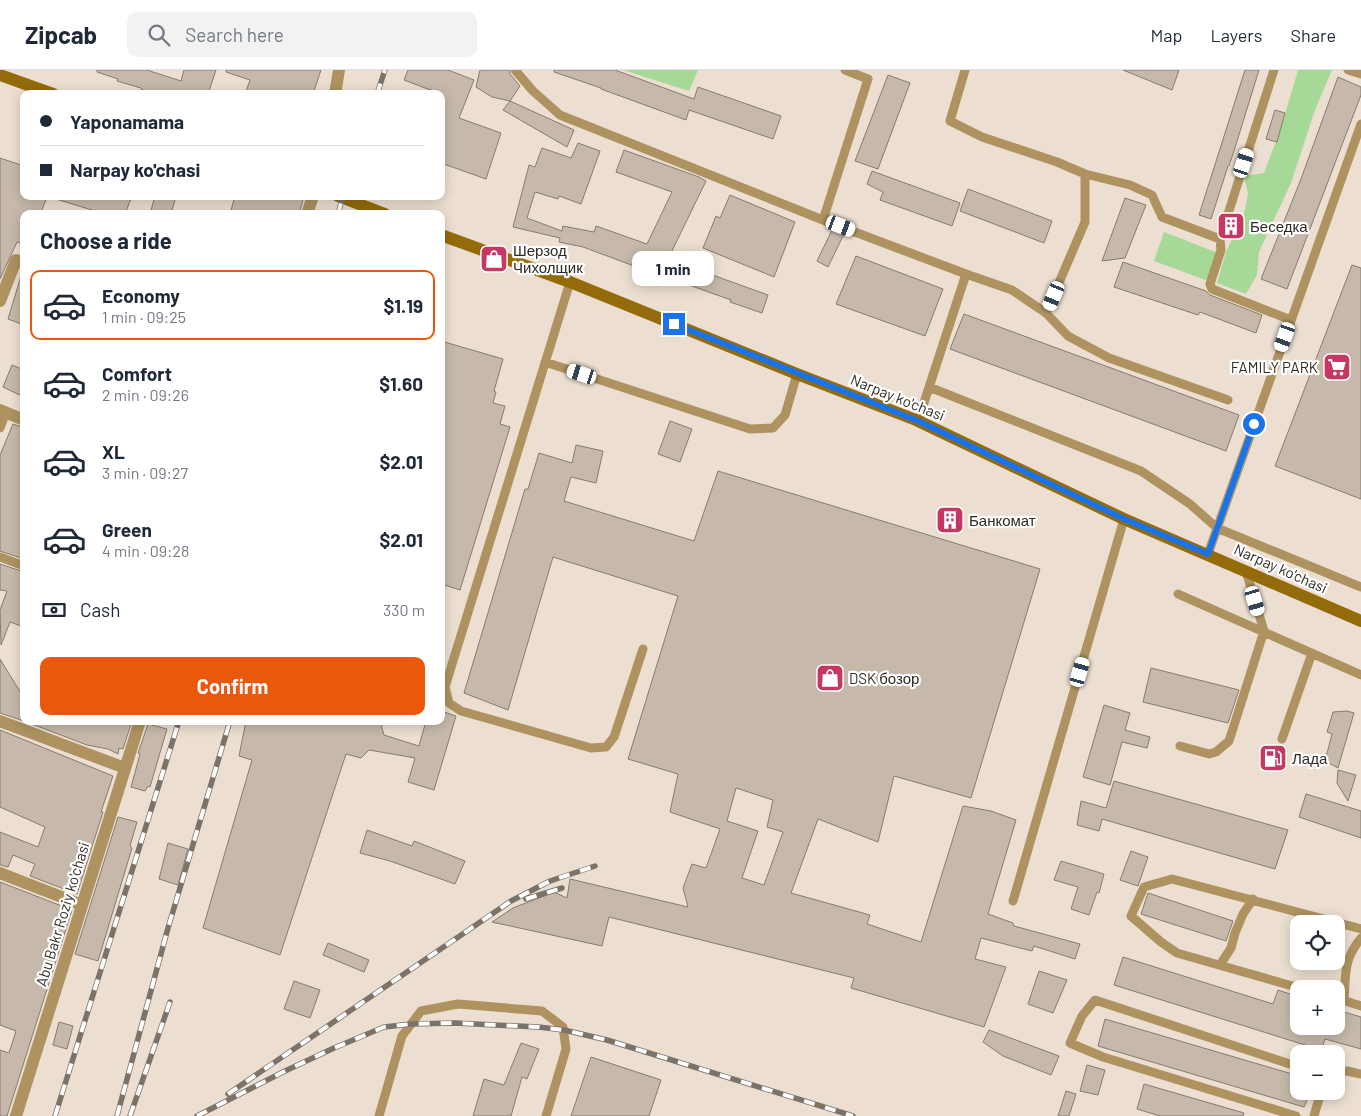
<!DOCTYPE html>
<meta charset="utf-8">
<style>
body{margin:0;font-family:Barlow,sans-serif;background:#f2f2f3;color:#1f2937;height:100vh;display:flex;flex-direction:column;font-size:19px;white-space:nowrap}
*{box-sizing:border-box;margin:0}
p{font-size:16px;color:#747a83}
.icon{flex:none;width:28px;height:28px;fill:none;stroke:currentColor;stroke-width:2;stroke-linecap:round;stroke-linejoin:round}
.map{position:relative;flex:1;overflow:hidden}
.details{position:absolute;left:20px;top:140px;width:425px;height:515px;display:flex;flex-direction:column;background:#fff;border-radius:10px;box-shadow:0 2px 12px #0003}
.details>*{flex:none}
.banner{position:absolute;left:20px;top:20px;width:425px;height:110px;border-radius:10px;box-shadow:0 2px 12px #0003;display:grid;align-content:center;height:110px;padding:0 20px;background:#fff}
.buttons{position:absolute;left:1290px;top:845px;display:grid;gap:10px}
.buttons a{display:grid;place-items:center;width:55px;height:55px;border-radius:10px;background:#fff;box-shadow:0 2px 12px #0003;font-size:25px}
.end{position:absolute;width:22px;height:22px;margin:-11px;border:6px solid #1a73e8;background:#fff;box-shadow:0 0 0 2px #fff}
.from{border-radius:50%}
.bubble{position:absolute;height:35px;border-radius:10px;background:#fff;box-shadow:0 2px 12px #0003;font-size:16px;font-weight:700;line-height:35px;text-align:center}
.car{position:absolute;width:15px;height:30px;margin:-15px -8px;border-radius:6px;box-shadow:0 0 4px 1px #0007;background:linear-gradient(#fff 24%,#345 0 40%,#fff 0 76%,#345 0 86%,#fff 0)}
.banner b{display:flex;align-items:center;gap:18px;height:48px;font-size:19px}
.banner b+b{border-top:1px solid #e0e1e3}
.banner i{width:12px;height:12px;background:#1f2937}
ul{padding:0;list-style:none}
li{display:flex;align-items:center;gap:15px;height:70px;margin:0 10px 8px;padding:0 10px;border:2px solid transparent;border-radius:10px}
li div{flex:1}
li b{display:block;font-size:19px}
li em{font-style:normal;font-weight:700}
li.on{border-color:#ea580c}
li>.icon{width:45px;height:45px;stroke-width:1.5}
h2{padding:0 20px;font-size:22px;line-height:60px}
.pay{display:flex;align-items:center;gap:12px;height:55px;padding:0 20px;font-size:19px}
.pay p{margin-inline-start:auto}
.button{display:flex;gap:10px;margin-top:auto;padding:10px 20px}
.button a{flex:1;height:58px;border-radius:10px;background:#ea580c;color:#fff;font-size:20px;font-weight:700;line-height:58px;text-align:center}
header{display:flex;align-items:center;gap:30px;box-sizing:border-box;height:70px;padding:0 25px;background:#fff;border-bottom:1px solid #e0e1e3}
header strong{font-size:24px}
nav{display:flex;gap:28px;margin-inline-start:auto;font-size:18px}
.search{width:350px;height:45px;background:#f2f2f3;display:flex;align-items:center;gap:12px;box-sizing:border-box;padding:0 18px;border-radius:10px;color:#747a83;font-size:19px}
.map>svg:first-child{display:block}
</style>
<header>
<strong>Zipcab</strong>
<div class="search"><svg class="icon" aria-label="search" viewBox="0 0 24 24"><circle cx="10" cy="10" r="6"/><path d="M15 15l6 6"/></svg>Search here</div>
<nav><a>Map</a><a>Layers</a><a>Share</a></nav>
</header>
<div class="map">
<svg width="1361" height="1046" viewBox="0 0 1361 1046">
<rect width="100%" height="100%" fill="#ecdfd1"/>
<path fill="#a6d998" d="M623,0h75l-9,21z
M1298,0h34l-17,40 -24,73 -32,69 -2,23 -11,19 -29,-11 9,-31 7,-15 8,-9 7,-34 -4,-18 20,-3 17,-45z
M1164,162l54,21 -10,28 -54,-20z"/>
<path fill="#c6b9ab" stroke="#867b6e" fill-rule="evenodd" d="M97,0h50l34,11 3,-11h32l-8,24h-56l-11,-5v-1l-24,-7 1,-2 -21,-7z
M226,0h95l-8,24h-68l5,-14 -24,-8z
M408,0h40l26,10 -15,38 42,15 -15,46 -45,-16v-69l-37,-14z
M480,0h29l1,4 10,12 -10,15 -18,-4 -16,-10z
M554,0h61l79,29 4,-12 83,29 -8,23 -84,-29 -3,10 -85,-31v-1l-47,-16z
M1123,0h56l-7,20z
M1245,0h14l-25,81 -5,15h-1l-17,53 -12,-4z
M888,5l22,8 -32,86 -23,-8z
M1338,7l23,10v8l-74,194 -26,-10 40,-100z
M510,31l64,29 -7,17 -64,-37z
M1275,40l10,3 -8,29 -11,-3z
M578,73l22,8 -19,53 -22,-8 -1,3 -23,-7 -8,26 35,13 1,-5 31,6 2,-6 51,18 25,-52 -56,-20 8,-22 75,27 7,4 -38,78 100,36 -6,18 -32,-11 1,-2 -70,-25 -4,11 -18,-6 3,-11 -59,-22 -24,-5 1,-4 -47,-11 16,-62 6,2 7,-19 29,10z
M0,88l24,8v30h11l11,4 -6,14h-16v30l-7,-2 -17,37z
M872,101l88,32 -8,23 -72,-26 3,-8 -16,-8z
M968,119l84,32 -8,22 -84,-32z
M730,125l65,27 -21,55 -71,-29 13,-32 4,2z
M56,126h76l-7,18h-33v-4l-36,-11z
M155,126h21l-5,18h-10l-10,-4z
M235,126h60l8,4 -4,14h-57l-11,-4z
M1125,128l21,7 -21,53 -23,3z
M832,160l12,4 -16,33 -11,-6z
M856,186l87,33 -18,47 -89,-32z
M1123,192l83,29 4,4 52,20 -6,18 -56,-21 -2,3 -84,-28z
M1352,195l9,3v231l-86,-33z
M21,206l3,1v48l-16,-6z
M964,244l275,101 -13,36 -276,-102z
M441,271l62,18 -9,32 2,1 -3,11 12,3 -5,18 10,3 -50,163 -19,-6z
M12,295l12,5v27l-21,-10z
M670,351l22,8 -12,33 -22,-8z
M13,354l11,4v131l-24,-8v-96z
M576,375l27,6 -7,32 -25,-6 -7,24 130,40 24,-70 322,98 -69,229 -77,-22 -16,66 -60,-23 -27,74 79,22 -3,9 54,18 42,-136 28,5 25,9 -28,94 25,9 1,3 66,18 -5,15 -41,-13 -2,5 -51,-13 -6,21 31,8 -22,60 -133,-39 3,-10 -245,-61 -7,29 -110,-24 21,-14 41,-16 13,6 3,-19 118,28 -5,-19 9,-24 14,4 14,-39 -50,-17 8,-38 -50,-15 50,-163 -125,-39 -45,153 -44,-17 61,-204h3l11,-36 33,10zM736,718l37,12 -6,27 16,5 -19,53 -22,-7 16,-47 -31,-10z
M0,494l24,8v55l-14,-5 -9,23 -1,-35 7,-19 -7,-1z
M0,589l24,39v23l-24,-8z
M1151,598l88,22 -11,33 -85,-21z
M1104,635l26,8 -5,17 25,7 -3,11 -25,-6 -12,43 -27,-8z
M441,641l15,5 -22,74 -26,-8 7,-24 -46,-8 -8,8 -15,-4 -66,201 -77,-27 49,-168 -13,-4 7,-35h134l4,14 35,11 7,-25h15z
M1347,641l7,2 -16,55 -13,-7 7,-27 -5,-2 6,-20z
M24,651h101l6,3 -8,25 -4,-1 -1,6 -10,-5 -21,-4z
M148,654l19,5 -17,58 -2,-1 -3,5 -14,-4 9,-33 -2,-1z
M0,660l113,46 -12,36h2l-26,82 -47,-18 5,-12 -22,-9 -5,12 -8,-2v-33l38,15 7,-20 -45,-20z
M1338,700l18,5 -8,26 -11,-18z
M1114,711l174,49 -13,39 -173,-50 -3,12 -22,-6 4,-24 25,7z
M1306,724l55,17v27l-62,-21z
M118,747l19,5 -7,24 2,2 -34,113 -23,-7z
M367,760l45,16 2,-5 51,20 -10,23 -65,-23 -30,-8z
M168,773l20,6 -10,36 -19,-6z
M1131,781l17,6 -10,29 -18,-6z
M1061,791l43,13 -5,19 -2,-1 -8,23 -18,-6 7,-22 -24,-7z
M0,812l72,28 -65,206h-7v-66l9,3 7,-22 -16,-6z
M1148,823l85,28 -7,20 -85,-27z
M328,873l41,17 -5,12 -41,-17z
M1123,887l150,47 5,-14 21,7v29h38l4,-15 20,6v32l-36,-10 -4,11 -207,-65z
M1039,901l28,9 -14,33 -25,-9z
M294,911l26,9 -10,28 -26,-9z
M1105,949l194,57v15h12l-7,16 -206,-61z
M59,952l14,4 -6,23 -14,-4z
M989,960l70,26 -8,19 -48,-19 -20,-14z
M521,973l18,6 -12,30 -5,-2 -11,39h-38l11,-37 20,6z
M591,987l70,23 -12,36h-78z
M1087,995l18,5 -7,25 -18,-4z
M1144,1014l100,29 -1,3h-83l-23,-7z
M1066,1021l10,3 -7,22h-11z"/>
<g fill="none" stroke-linecap="round" stroke-linejoin="round">
<path stroke="#ae9361" stroke-width="9" d="M515,0l18,21 27,24 263,105
M845,0l23,9 -45,141 143,54
M1348,0l13,4
M1085,104l45,11 22,10 10,22 58,22 54,-169
M1220,169l1,11 -11,34 2,5 79,31
M570,212l-125,405 4,16 12,8 130,37 15,-1 8,-10 29,-88
M1046,243l22,23 41,22 119,42
M545,292l205,67 23,-1 12,-13 12,-41
M929,317l212,84 49,33 27,24 144,59
M918,351l48,-147 46,16 34,23 39,-91v-48l-28,-12 -75,-25 -32,-16 15,-51
M0,358l6,-16
M1208,484l153,-430
M0,487l24,9
M1178,524l183,81
M1282,669l30,-86
M1180,676l29,8 7,-2 13,-11 35,-110 -18,-60
M1013,831l111,-382
M1220,895l11,-17 4,-15 8,-19 10,-15
M1303,919l-126,-36 -16,-11 -30,-26 13,-29 28,-8 189,50
M1336,928l25,8
M1344,930c2,-26 -1,-40 17,-62
M1336,1003l11,-2 14,3
M379,1046l23,-80 19,-25 37,-7 84,7 21,16 3,22 -20,67
M1296,1046l-193,-59 -33,-14 12,-27 13,-16 204,67
M1314,1046l7,-25"/>
<path stroke="#ae9361" stroke-width="12" d="M335,24l4,-24
M307,144l6,-18
M0,231l16,-41 8,3
M0,340l24,10
M0,651l125,47
M0,803l82,32
M16,1046l124,-395"/>
<path stroke="#946b0a" stroke-width="12" d="M0,5l53,19
M338,126l47,18
M441,165l129,47 227,92 119,46 208,99 237,102"/>
<defs>
<path id="rail" d="M377,24l8,-24
M338,144l5,-18
M526,829l36,-11
M228,1024l283,-193 39,-20 45,-15
M55,1046l124,-395
M117,1046l51,-188 62,-207
M130,1046l40,-114
M197,1046l88,-45 49,-23 50,-21 27,-3 44,-1 83,4 26,3 43,10 246,76"/>
</defs>
<use href="#rail" stroke="#7b7269" stroke-width="5.5"/>
<use href="#rail" stroke="#fff" stroke-width="4" stroke-dasharray="11" stroke-linecap="butt"/>
</g>
<g fill="none" stroke-linecap="round" stroke-linejoin="round">
<path stroke="#1a73e8" stroke-width="6" d="M674,254l244,97 206,98 84,35 46,-130"/>
</g>
<defs>
<symbol id="building-square" viewBox="-11 -11 22 22"><rect x="-9" y="-9" width="18" height="18" rx="4" fill="#c53864" stroke="#fff"/><path d="M-4-6H4V6H1V3H-1V6H-4ZM-2.5-4.3h1.7v1.8h-1.7ZM.8-4.3h1.7v1.8H.8ZM-2.5-1h1.7V.8h-1.7ZM.8-1h1.7V.8H.8Z" fill="#fff"/></symbol>
<symbol id="shop-square" viewBox="-11 -11 22 22"><rect x="-9" y="-9" width="18" height="18" rx="4" fill="#c53864" stroke="#fff"/><path d="M-5-2.5h2.3a2.7 3.5 0 0 1 5.4 0H5L5.5 6h-11ZM-1.5-2.5h3a1.5 2.3 0 0 0-3 0Z" fill="#fff"/></symbol>
<symbol id="supermarket-square" viewBox="-11 -11 22 22"><rect x="-9" y="-9" width="18" height="18" rx="4" fill="#c53864" stroke="#fff"/><path d="M-6-5.5h2.5l.6 2H6L4.5 2H-2.5L-4.4-4H-6ZM-1.5 3.2a1.3 1.3 0 1 0 .1 0ZM3 3.2a1.3 1.3 0 1 0 .1 0Z" fill="#fff"/></symbol>
<symbol id="fuel-square" viewBox="-11 -11 22 22"><rect x="-9" y="-9" width="18" height="18" rx="4" fill="#c53864" stroke="#fff"/><path d="M-5.5-6h7V0h2V4h1.3V-2.5L3-4.5l.8-.8L6-3V5H2.5V1h-1V6h-7ZM-4.2-4.7v3.2H.2V-4.7Z" fill="#fff"/></symbol>
</defs>
<g fill-rule="evenodd">
<use href="#building-square" x="1215" y="140" width="32" height="32"/>
<use href="#shop-square" x="478" y="173" width="32" height="32"/>
<use href="#supermarket-square" x="1321" y="281" width="32" height="32"/>
<use href="#building-square" x="934" y="434" width="32" height="32"/>
<use href="#shop-square" x="814" y="592" width="32" height="32"/>
<use href="#fuel-square" x="1257" y="672" width="32" height="32"/>
</g>
<g text-anchor="middle" dominant-baseline="central" stroke-width="4.5" stroke-linejoin="round" paint-order="stroke">
<g font-size="15" fill="#2f2a24" stroke="#fff" text-anchor="start">
<text x="1250" y="156">Беседка</text>
<text x="513" y="180">Шерзод<tspan x="513" dy="17">Чихолщик</tspan></text>
<text x="1318" y="297" text-anchor="end">FAMILY PARK</text>
<text x="969" y="450">Банкомат</text>
<text x="849" y="608">DSK бозор</text>
<text x="1292" y="688">Лада</text>
</g>
<g font-size="15" fill="#2f2a24" stroke="#fff">
<text transform="translate(898 327) rotate(22)">Narpay ko'chasi</text>
<text transform="translate(1281 498) rotate(24)">Narpay ko'chasi</text>
<text transform="translate(62 844) rotate(-73)">Abu Bakr Roziy ko'chasi</text>
</g>
</g>
</svg>
<div class="buttons">
<a><svg class="icon" aria-label="locate" viewBox="0 0 24 24"><circle cx="12" cy="12" r="6"/><path d="M12 2v4M12 18v4M2 12h4M18 12h4"/></svg></a>
<a>+</a>
<a>−</a>
</div>
<i class="end from" style="left:1254px;top:354px"></i>
<i class="end" style="left:674px;top:254px"></i>
<div class="bubble" style="left:632px;top:181px;width:82px">1 min</div>
<i class="car" style="left:1244px;top:93px;rotate:18deg"></i>
<i class="car" style="left:841px;top:156px;rotate:111deg"></i>
<i class="car" style="left:1054px;top:226px;rotate:203deg"></i>
<i class="car" style="left:1285px;top:267px;rotate:200deg"></i>
<i class="car" style="left:582px;top:304px;rotate:288deg"></i>
<i class="car" style="left:1255px;top:531px;rotate:163deg"></i>
<i class="car" style="left:1080px;top:602px;rotate:16deg"></i>
<div class="banner">
<b><i class="from"></i>Yaponamama</b>
<b><i></i>Narpay ko'chasi</b>
</div>
<section class="details">
<h2>Choose a ride</h2>
<ul>
<li class="on"><svg class="icon" aria-label="car" viewBox="0 0 24 24"><path d="M5 17H2v-5l4-1 3-4h7l3 4 3 1v5h-3M9 17h6M6 11h13"/><circle cx="7" cy="17" r="2"/><circle cx="17" cy="17" r="2"/></svg><div><b>Economy</b><p>1 min · 09:25</p></div><em>$1.19</em></li>
<li><svg class="icon" aria-label="car" viewBox="0 0 24 24"><path d="M5 17H2v-5l4-1 3-4h7l3 4 3 1v5h-3M9 17h6M6 11h13"/><circle cx="7" cy="17" r="2"/><circle cx="17" cy="17" r="2"/></svg><div><b>Comfort</b><p>2 min · 09:26</p></div><em>$1.60</em></li>
<li><svg class="icon" aria-label="car" viewBox="0 0 24 24"><path d="M5 17H2v-5l4-1 3-4h7l3 4 3 1v5h-3M9 17h6M6 11h13"/><circle cx="7" cy="17" r="2"/><circle cx="17" cy="17" r="2"/></svg><div><b>XL</b><p>3 min · 09:27</p></div><em>$2.01</em></li>
<li><svg class="icon" aria-label="car" viewBox="0 0 24 24"><path d="M5 17H2v-5l4-1 3-4h7l3 4 3 1v5h-3M9 17h6M6 11h13"/><circle cx="7" cy="17" r="2"/><circle cx="17" cy="17" r="2"/></svg><div><b>Green</b><p>4 min · 09:28</p></div><em>$2.01</em></li>
</ul>
<div class="pay"><svg class="icon" aria-label="cash" viewBox="0 0 24 24"><path d="M3 7h18v10H3z"/><circle cx="12" cy="12" r="2"/></svg>Cash<p>330 m</p></div>
<div class="button"><a>Confirm</a></div>
</section>
</div>
